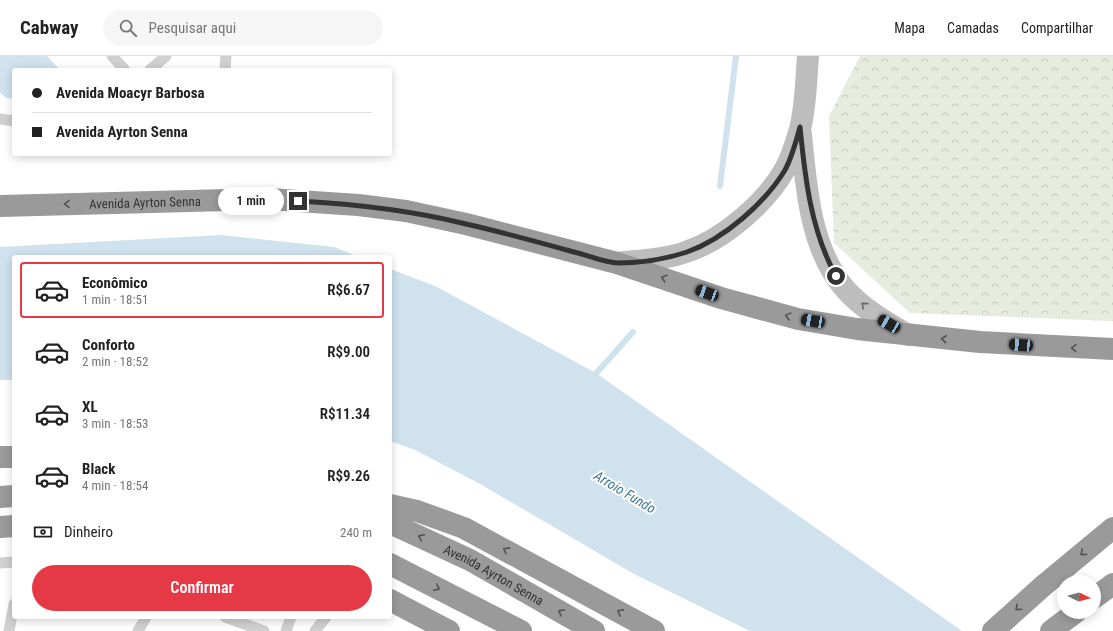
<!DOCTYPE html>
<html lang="pt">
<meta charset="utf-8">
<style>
body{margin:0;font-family:"Roboto Condensed",sans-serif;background:#f6f6f6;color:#222;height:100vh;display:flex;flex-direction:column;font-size:15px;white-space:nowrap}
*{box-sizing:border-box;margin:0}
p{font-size:13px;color:#767676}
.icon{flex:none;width:22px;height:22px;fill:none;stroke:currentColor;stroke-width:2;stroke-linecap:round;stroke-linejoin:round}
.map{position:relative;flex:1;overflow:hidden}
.details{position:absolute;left:12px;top:199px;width:380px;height:364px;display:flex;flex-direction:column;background:#fff;border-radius:4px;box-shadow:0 2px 10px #0003}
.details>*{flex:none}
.hud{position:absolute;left:12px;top:12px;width:380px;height:88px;border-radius:4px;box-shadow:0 2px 10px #0003;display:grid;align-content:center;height:88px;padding:0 20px;background:#fff}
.needle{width:26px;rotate:96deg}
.controls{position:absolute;left:1057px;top:519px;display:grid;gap:8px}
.controls a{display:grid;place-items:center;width:44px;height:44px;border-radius:50%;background:#fff;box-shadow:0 2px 10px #0003;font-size:20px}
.end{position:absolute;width:18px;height:18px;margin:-9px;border:5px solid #333;background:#fff;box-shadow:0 0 0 2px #fff}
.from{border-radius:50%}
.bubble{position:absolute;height:28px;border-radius:14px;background:#fff;box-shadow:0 2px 10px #0003;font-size:13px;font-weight:600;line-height:28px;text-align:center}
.car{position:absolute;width:12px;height:24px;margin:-12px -6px;border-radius:5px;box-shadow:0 0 3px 1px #0007;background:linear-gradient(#222 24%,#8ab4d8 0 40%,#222 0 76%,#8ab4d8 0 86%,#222 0)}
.hud b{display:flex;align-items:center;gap:14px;height:38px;font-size:15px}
.hud b+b{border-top:1px solid #e0e0e0}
.hud i{width:10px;height:10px;background:#222}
ul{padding:7px 0 0;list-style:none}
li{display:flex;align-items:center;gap:12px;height:56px;margin:0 8px 6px;padding:0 12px;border:2px solid transparent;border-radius:4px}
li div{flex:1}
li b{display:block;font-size:15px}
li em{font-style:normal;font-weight:600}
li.current{border-color:#e63946}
li>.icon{width:36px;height:36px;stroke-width:1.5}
.pay{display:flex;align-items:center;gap:10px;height:44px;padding:0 20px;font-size:15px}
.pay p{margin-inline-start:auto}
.cta{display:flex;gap:8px;margin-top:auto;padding:8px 20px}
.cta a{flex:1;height:46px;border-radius:24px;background:#e63946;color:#fff;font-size:16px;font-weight:600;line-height:46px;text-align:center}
header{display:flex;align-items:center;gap:24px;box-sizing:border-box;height:56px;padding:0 20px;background:#fff;border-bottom:1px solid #e0e0e0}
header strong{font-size:19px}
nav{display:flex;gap:22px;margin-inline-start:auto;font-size:14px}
.search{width:280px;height:36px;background:#f6f6f6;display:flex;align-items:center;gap:10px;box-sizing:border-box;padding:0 14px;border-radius:22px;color:#767676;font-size:15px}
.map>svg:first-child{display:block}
</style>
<header>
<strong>Cabway</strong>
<div class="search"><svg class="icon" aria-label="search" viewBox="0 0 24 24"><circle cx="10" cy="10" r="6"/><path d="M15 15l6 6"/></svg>Pesquisar aqui</div>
<nav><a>Mapa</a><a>Camadas</a><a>Compartilhar</a></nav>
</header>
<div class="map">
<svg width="1113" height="575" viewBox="0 0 1113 575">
<defs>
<pattern id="forest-crowns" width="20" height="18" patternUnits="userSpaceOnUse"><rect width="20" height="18" fill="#e6ecdf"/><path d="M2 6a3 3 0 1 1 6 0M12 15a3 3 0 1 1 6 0" fill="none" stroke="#c6cbc0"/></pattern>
</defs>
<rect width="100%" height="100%" fill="#fff"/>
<path fill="url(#forest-crowns)" d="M860,0h253v265l-203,-8 -76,-70 -5,-127z"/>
<path fill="#cfe2ee" d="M0,0h47l13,14h-46v29l-8,-1 -6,-5z
M221,179l113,12 25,10h-345v123h-14v-133z
M390,213l45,17 161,87 366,258h-212l-116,-57 -152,-89 -67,-35 -25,-9z"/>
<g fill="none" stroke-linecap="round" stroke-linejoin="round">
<path stroke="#cfe2ee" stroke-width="6" d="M720,130l16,-130
M592,322l41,-46"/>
<path stroke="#d0d0d0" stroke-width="11" d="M112,0l13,14
M150,14l16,-14
M225,14l1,-14
M0,63l14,2
M0,507l14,-1
M225,561l39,14
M9,575l5,-27
M138,575l8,-14
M286,575l5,-14
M315,575l11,-14"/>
<path stroke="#bdbdbd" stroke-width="22" d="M801,78c5,52 9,116 45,156 17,19 40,32 62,45
M617,207c23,-3 47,-3 69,-11 37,-12 80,-49 99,-83 7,-12 11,-27 15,-40 6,-23 6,-49 8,-73"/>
<g stroke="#9a9a9a" stroke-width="22">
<path id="s1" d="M0,150l269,-7 89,6 48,6 60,13 151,39 104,35 77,21 59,10 123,13 133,7"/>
<path d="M0,401h14"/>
<path d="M0,441l14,-1"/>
<path d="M390,449l27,6 47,17 190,103"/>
<path id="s2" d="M390,467l80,37 124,71"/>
<path d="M0,471l14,-1"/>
<path d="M390,508l131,67"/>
<path d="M1094,542l19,-14"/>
<path d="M390,544l59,31"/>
<path d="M993,575l50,-45 70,-58"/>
<path d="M1051,575l25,-19"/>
</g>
</g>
<defs><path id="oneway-chevron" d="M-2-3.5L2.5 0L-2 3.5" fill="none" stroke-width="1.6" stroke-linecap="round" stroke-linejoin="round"/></defs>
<g stroke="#525252">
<use href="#oneway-chevron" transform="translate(67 148) rotate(179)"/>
<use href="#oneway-chevron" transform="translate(664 222) rotate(-162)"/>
<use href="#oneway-chevron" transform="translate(788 260) rotate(-165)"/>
<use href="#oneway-chevron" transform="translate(944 283) rotate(-174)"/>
<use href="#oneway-chevron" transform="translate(1074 292) rotate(-177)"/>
<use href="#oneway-chevron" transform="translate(421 481) rotate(-154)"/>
<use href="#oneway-chevron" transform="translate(506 494) rotate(-152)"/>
<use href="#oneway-chevron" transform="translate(1083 497) rotate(140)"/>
<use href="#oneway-chevron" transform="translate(437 532) rotate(27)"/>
<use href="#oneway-chevron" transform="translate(1018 552) rotate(138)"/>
<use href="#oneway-chevron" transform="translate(561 556) rotate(-150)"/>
<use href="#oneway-chevron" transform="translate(620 556) rotate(-152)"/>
</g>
<use stroke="#6a6a6a" href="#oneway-chevron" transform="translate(864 249) rotate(-140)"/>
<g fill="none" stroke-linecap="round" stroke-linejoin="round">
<path stroke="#333" stroke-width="5" d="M298,145c57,3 112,9 168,23 36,8 72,18 108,28 14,3 30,11 44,11 22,0 48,-4 69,-11 37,-13 78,-49 98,-82 7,-13 11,-28 15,-43 5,51 11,104 36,149"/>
</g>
<g text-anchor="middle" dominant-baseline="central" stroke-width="4" stroke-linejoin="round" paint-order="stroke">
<g font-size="13" fill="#333" stroke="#fff">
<text stroke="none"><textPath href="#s1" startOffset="145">Avenida Ayrton Senna</textPath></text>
<text stroke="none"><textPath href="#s2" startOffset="116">Avenida Ayrton Senna</textPath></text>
</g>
<g font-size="14" font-style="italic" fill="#3f7597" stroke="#fff">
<text transform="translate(625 436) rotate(31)">Arroio Fundo</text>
</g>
</g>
</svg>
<div class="controls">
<a><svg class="needle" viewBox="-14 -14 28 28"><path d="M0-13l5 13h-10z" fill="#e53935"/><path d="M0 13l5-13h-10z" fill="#767676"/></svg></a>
</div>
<i class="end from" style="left:836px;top:220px"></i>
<i class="end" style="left:298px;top:145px"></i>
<div class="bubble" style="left:218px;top:131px;width:66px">1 min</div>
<i class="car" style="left:707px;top:237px;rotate:290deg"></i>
<i class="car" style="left:813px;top:265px;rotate:280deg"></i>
<i class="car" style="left:889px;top:268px;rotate:300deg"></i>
<i class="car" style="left:1021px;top:289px;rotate:274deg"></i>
<div class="hud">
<b><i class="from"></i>Avenida Moacyr Barbosa</b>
<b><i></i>Avenida Ayrton Senna</b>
</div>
<section class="details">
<ul>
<li class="current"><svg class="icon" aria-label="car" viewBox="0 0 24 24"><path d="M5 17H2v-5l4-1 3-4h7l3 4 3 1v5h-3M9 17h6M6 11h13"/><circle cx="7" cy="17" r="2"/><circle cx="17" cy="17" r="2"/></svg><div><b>Econômico</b><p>1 min · 18:51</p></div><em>R$6.67</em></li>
<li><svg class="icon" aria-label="car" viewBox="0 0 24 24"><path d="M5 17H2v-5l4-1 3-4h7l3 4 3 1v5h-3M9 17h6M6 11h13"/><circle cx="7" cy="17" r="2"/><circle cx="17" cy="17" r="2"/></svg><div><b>Conforto</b><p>2 min · 18:52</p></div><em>R$9.00</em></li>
<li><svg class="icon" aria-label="car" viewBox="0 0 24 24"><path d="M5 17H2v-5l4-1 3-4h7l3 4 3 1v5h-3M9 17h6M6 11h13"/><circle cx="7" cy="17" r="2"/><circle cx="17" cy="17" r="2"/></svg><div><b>XL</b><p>3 min · 18:53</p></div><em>R$11.34</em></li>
<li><svg class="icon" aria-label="car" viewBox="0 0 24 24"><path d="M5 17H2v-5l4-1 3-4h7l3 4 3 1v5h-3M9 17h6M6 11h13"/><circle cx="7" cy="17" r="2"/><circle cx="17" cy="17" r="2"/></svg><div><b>Black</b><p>4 min · 18:54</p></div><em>R$9.26</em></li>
</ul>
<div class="pay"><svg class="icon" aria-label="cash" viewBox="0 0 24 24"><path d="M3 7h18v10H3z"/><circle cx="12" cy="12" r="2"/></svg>Dinheiro<p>240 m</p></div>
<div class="cta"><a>Confirmar</a></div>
</section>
</div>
